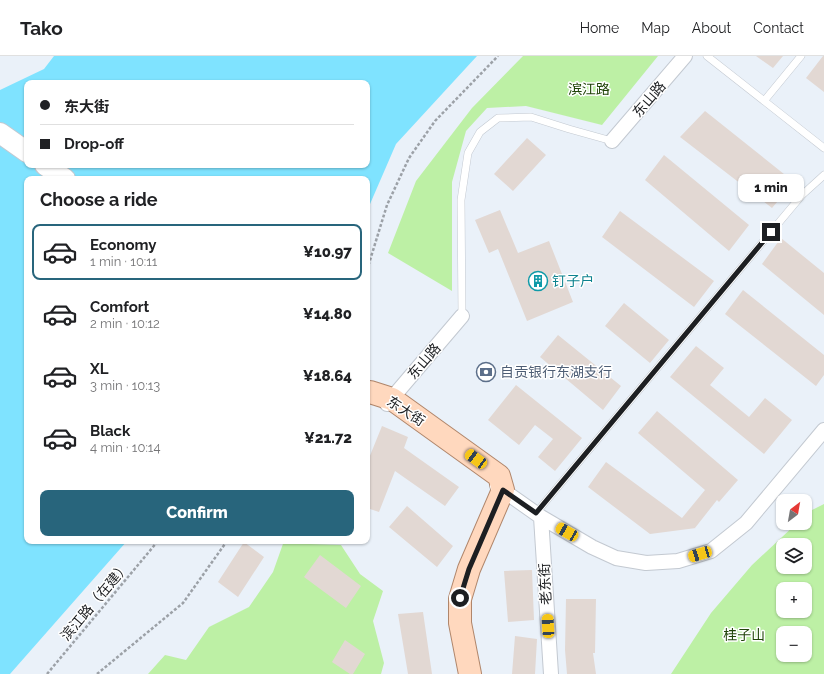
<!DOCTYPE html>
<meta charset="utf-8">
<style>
body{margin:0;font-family:Raleway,"Noto Sans SC",sans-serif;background:#f6f6f6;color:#202124;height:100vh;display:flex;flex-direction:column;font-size:15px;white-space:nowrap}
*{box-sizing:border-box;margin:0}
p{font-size:13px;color:#757577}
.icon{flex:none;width:22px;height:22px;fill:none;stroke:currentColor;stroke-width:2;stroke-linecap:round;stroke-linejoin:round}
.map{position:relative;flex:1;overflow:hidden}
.drawer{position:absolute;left:24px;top:120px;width:346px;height:368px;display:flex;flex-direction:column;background:#fff;border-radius:8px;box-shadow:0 1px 3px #0004}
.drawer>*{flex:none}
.top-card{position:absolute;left:24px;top:24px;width:346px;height:88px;border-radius:8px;box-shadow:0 1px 3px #0004;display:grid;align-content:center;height:88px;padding:0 16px;background:#fff}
.needle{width:26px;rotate:31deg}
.tools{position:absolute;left:776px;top:438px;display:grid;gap:8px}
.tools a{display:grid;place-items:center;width:36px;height:36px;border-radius:8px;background:#fff;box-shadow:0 1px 3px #0004;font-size:20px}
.end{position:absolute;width:18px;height:18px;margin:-9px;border:5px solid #1d1f22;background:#fff;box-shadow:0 0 0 2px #fff}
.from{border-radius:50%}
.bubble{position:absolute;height:28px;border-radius:8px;background:#fff;box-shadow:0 1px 3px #0004;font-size:13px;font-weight:800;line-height:28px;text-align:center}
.car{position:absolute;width:12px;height:24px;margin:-12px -6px;border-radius:5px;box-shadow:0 0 3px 1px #0007;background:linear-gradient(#f5c518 24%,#345 0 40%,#f5c518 0 76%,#345 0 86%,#f5c518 0)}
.top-card b{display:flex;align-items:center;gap:14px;height:38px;font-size:15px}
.top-card b+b{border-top:1px solid #e0e0e0}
.top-card i{width:10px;height:10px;background:#202124}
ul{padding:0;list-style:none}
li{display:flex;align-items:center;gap:12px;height:56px;margin:0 8px 6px;padding:0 8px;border:2px solid transparent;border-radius:8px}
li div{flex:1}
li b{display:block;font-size:15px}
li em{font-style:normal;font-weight:800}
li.active{border-color:#28657c}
li>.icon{width:36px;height:36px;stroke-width:1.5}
h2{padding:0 16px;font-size:18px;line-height:48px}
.button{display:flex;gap:8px;margin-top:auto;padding:8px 16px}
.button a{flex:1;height:46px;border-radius:8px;background:#28657c;color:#fff;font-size:16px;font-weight:800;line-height:46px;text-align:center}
header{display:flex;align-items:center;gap:24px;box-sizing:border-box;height:56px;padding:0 20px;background:#fff;border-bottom:1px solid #e0e0e0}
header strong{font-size:19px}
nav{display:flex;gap:22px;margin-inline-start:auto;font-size:14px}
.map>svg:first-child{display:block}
</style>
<header>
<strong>Tako</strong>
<nav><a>Home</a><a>Map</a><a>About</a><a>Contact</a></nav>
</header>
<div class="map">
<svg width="824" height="618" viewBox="0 0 824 618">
<rect width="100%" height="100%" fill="#eaf1f9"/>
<path fill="#bdf0a5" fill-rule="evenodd" d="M523,0h135l-56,69 -76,-19 -39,2 -21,23 -14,51v109l-64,-38 28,-72 56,-73z
M824,448v170h-153l40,-61 41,-48 45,-42h8v-7l5,-5zM783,489h22v22h-22zM783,533h22v22h-22zM783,577h22v22h-22z
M284,485l26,3 31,1 19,29 23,17 -10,30 11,42 -3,11h-233l17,-19 21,5 23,-33 40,-20 24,-35z"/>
<path fill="#7fe3ff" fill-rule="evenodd" d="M54,0h423l-81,88 -29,67v-32h-340v362h100l-117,133h-10v-584l44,-21zM27,27h340v82h-340z"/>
<path fill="#e2d8d3" d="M756,0h27l-10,12z
M823,0h1v36l-18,-14z
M705,55l89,71 -22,26 -92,-71z
M527,82l19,17 -33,36 -19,-17z
M664,99l85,70 -20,26 -84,-71z
M500,154l18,43 31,-12 24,61 -46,19 -29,-72 -9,4 -14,-33z
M620,155l94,70 -20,26 -92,-70z
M781,182l43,35v42l-62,-51z
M743,234l81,65v20l-8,11 -91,-72z
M624,247l45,37 -19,23 -45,-37z
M558,279l63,51 -18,24 -63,-53z
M696,290l28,22 -14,17 39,32 16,-19 27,22 -28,34 -94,-77z
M516,329l66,53 -27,33 -17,-14 15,-18 -18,-14 -16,20 -31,-25z
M657,355l81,69 -19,22 -2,-2 -22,28h1l-46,6 -62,-47 18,-25 76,56 23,-28 -67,-57z
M382,370l26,11 -4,11 55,39 -14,19 -50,-35 -16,41 -12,-4v-45z
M407,450l46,40 -16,21 -48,-40z
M244,486l20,15 -26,40 -20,-15z
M320,499l41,31 -15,22 -42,-31z
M532,514l2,50 -26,2 -4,-51z
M566,543h30l-1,54h-2l3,21h-29l-2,-24z
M423,556l9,62h-24l-10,-60z
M515,580l22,3 -2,35h-23z
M345,584l20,14 -12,20h-3l-18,-12z"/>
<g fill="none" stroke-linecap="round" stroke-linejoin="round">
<defs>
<path id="lane" d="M707,0l117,92
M764,45l37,-45
M462,260l-1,-116 7,-47 12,-21 18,-14 33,-1 38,12 43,12
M536,457l266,-318 22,-20"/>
<path id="street" d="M612,85l73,-85
M387,348l75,-88
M497,430l44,31 51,30 24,11 30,5 32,-2 33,-10 35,-28 78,-93
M541,461l10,157"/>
<path id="secondary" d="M0,77l27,19
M45,109l20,14"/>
<path id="primary" d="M370,336l22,7 107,77 4,14 -34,79 -9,30v24l10,51"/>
</defs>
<use href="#lane" stroke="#c3c9d1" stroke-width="8"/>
<use href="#street" stroke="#c3c9d1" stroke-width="16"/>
<use href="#secondary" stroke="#c3c9d1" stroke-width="22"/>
<use href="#primary" stroke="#b0866b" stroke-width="24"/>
<path stroke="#9ca1a7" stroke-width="2.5" stroke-dasharray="3 2" stroke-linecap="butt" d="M367,214l20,-65 22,-47 26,-37 63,-65
M47,618l111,-133
M97,618l86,-71 44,-62"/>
<use href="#lane" stroke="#fff" stroke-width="7"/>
<use href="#street" stroke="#fff" stroke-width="14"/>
<use href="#secondary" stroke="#fff" stroke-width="20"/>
<use href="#primary" stroke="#ffd8be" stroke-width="22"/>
</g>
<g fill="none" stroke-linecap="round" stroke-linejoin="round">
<path stroke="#1d1f22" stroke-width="5" d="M460,542l9,-29 34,-79 33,23 235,-281"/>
</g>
<defs>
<symbol id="building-ring" viewBox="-11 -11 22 22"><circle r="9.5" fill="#fff" stroke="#0f9aa8" stroke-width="1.5"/><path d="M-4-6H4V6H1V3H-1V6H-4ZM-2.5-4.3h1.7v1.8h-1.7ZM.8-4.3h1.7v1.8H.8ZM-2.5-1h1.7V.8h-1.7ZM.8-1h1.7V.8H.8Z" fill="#0f9aa8"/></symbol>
<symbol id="bank-ring" viewBox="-11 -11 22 22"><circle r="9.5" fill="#fff" stroke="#5c6f8a" stroke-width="1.5"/><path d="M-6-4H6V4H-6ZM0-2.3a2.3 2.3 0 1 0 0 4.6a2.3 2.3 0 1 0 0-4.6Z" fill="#5c6f8a"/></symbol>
</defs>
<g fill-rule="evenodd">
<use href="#building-ring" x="527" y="214" width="22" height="22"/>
<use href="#bank-ring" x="475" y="305" width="22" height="22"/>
</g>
<g text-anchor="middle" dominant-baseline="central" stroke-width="3" stroke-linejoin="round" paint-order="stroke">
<g font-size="14" fill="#22450a" stroke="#fff">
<text x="589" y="33">滨江路</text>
<text x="744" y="579">桂子山</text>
</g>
<g font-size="14" fill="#1d1f22" stroke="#fff">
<text transform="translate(649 43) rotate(-49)">东山路</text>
<text transform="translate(424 305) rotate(-49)">东山路</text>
<text transform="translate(406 355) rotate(33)">东大街</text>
<text transform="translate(545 528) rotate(-93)">老东街</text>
<text transform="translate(95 545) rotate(-50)">滨江路（在建）</text>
</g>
<g font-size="14" fill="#0d838f" stroke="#fff" text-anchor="start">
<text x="552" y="225">钉子户</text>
</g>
<g font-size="14" fill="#4e5e75" stroke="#fff" text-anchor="start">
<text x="500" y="316">自贡银行东湖支行</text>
</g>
</g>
</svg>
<div class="tools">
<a><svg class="needle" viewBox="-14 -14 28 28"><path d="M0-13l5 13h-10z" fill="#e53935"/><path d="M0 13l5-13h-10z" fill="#757577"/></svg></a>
<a><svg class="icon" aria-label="layers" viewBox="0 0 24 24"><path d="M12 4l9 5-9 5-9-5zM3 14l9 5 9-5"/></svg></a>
<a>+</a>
<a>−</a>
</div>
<i class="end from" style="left:460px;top:542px"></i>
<i class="end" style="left:771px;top:176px"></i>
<div class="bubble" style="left:738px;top:118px;width:66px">1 min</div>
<i class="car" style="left:476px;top:403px;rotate:306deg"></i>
<i class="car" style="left:567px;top:476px;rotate:300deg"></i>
<i class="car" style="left:700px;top:498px;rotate:253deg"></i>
<i class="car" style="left:548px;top:570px;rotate:357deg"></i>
<div class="top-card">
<b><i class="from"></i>东大街</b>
<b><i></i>Drop-off</b>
</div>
<section class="drawer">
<h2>Choose a ride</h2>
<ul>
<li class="active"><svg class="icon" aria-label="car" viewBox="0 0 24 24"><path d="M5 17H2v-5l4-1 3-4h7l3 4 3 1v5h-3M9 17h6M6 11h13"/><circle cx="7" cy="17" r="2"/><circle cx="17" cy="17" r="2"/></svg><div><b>Economy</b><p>1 min · 10:11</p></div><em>¥10.97</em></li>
<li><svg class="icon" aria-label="car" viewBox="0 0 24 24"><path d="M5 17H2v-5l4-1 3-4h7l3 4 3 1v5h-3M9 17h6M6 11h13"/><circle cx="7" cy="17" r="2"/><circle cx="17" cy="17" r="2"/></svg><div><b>Comfort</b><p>2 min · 10:12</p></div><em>¥14.80</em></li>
<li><svg class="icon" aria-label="car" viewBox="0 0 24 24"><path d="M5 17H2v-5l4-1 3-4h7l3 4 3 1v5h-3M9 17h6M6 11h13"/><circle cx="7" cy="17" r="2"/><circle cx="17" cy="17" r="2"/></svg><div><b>XL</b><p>3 min · 10:13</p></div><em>¥18.64</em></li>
<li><svg class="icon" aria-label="car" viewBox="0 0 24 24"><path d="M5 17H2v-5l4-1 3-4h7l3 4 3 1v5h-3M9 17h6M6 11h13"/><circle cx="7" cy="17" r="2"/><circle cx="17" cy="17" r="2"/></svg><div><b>Black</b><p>4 min · 10:14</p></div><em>¥21.72</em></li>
</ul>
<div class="button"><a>Confirm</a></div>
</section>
</div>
